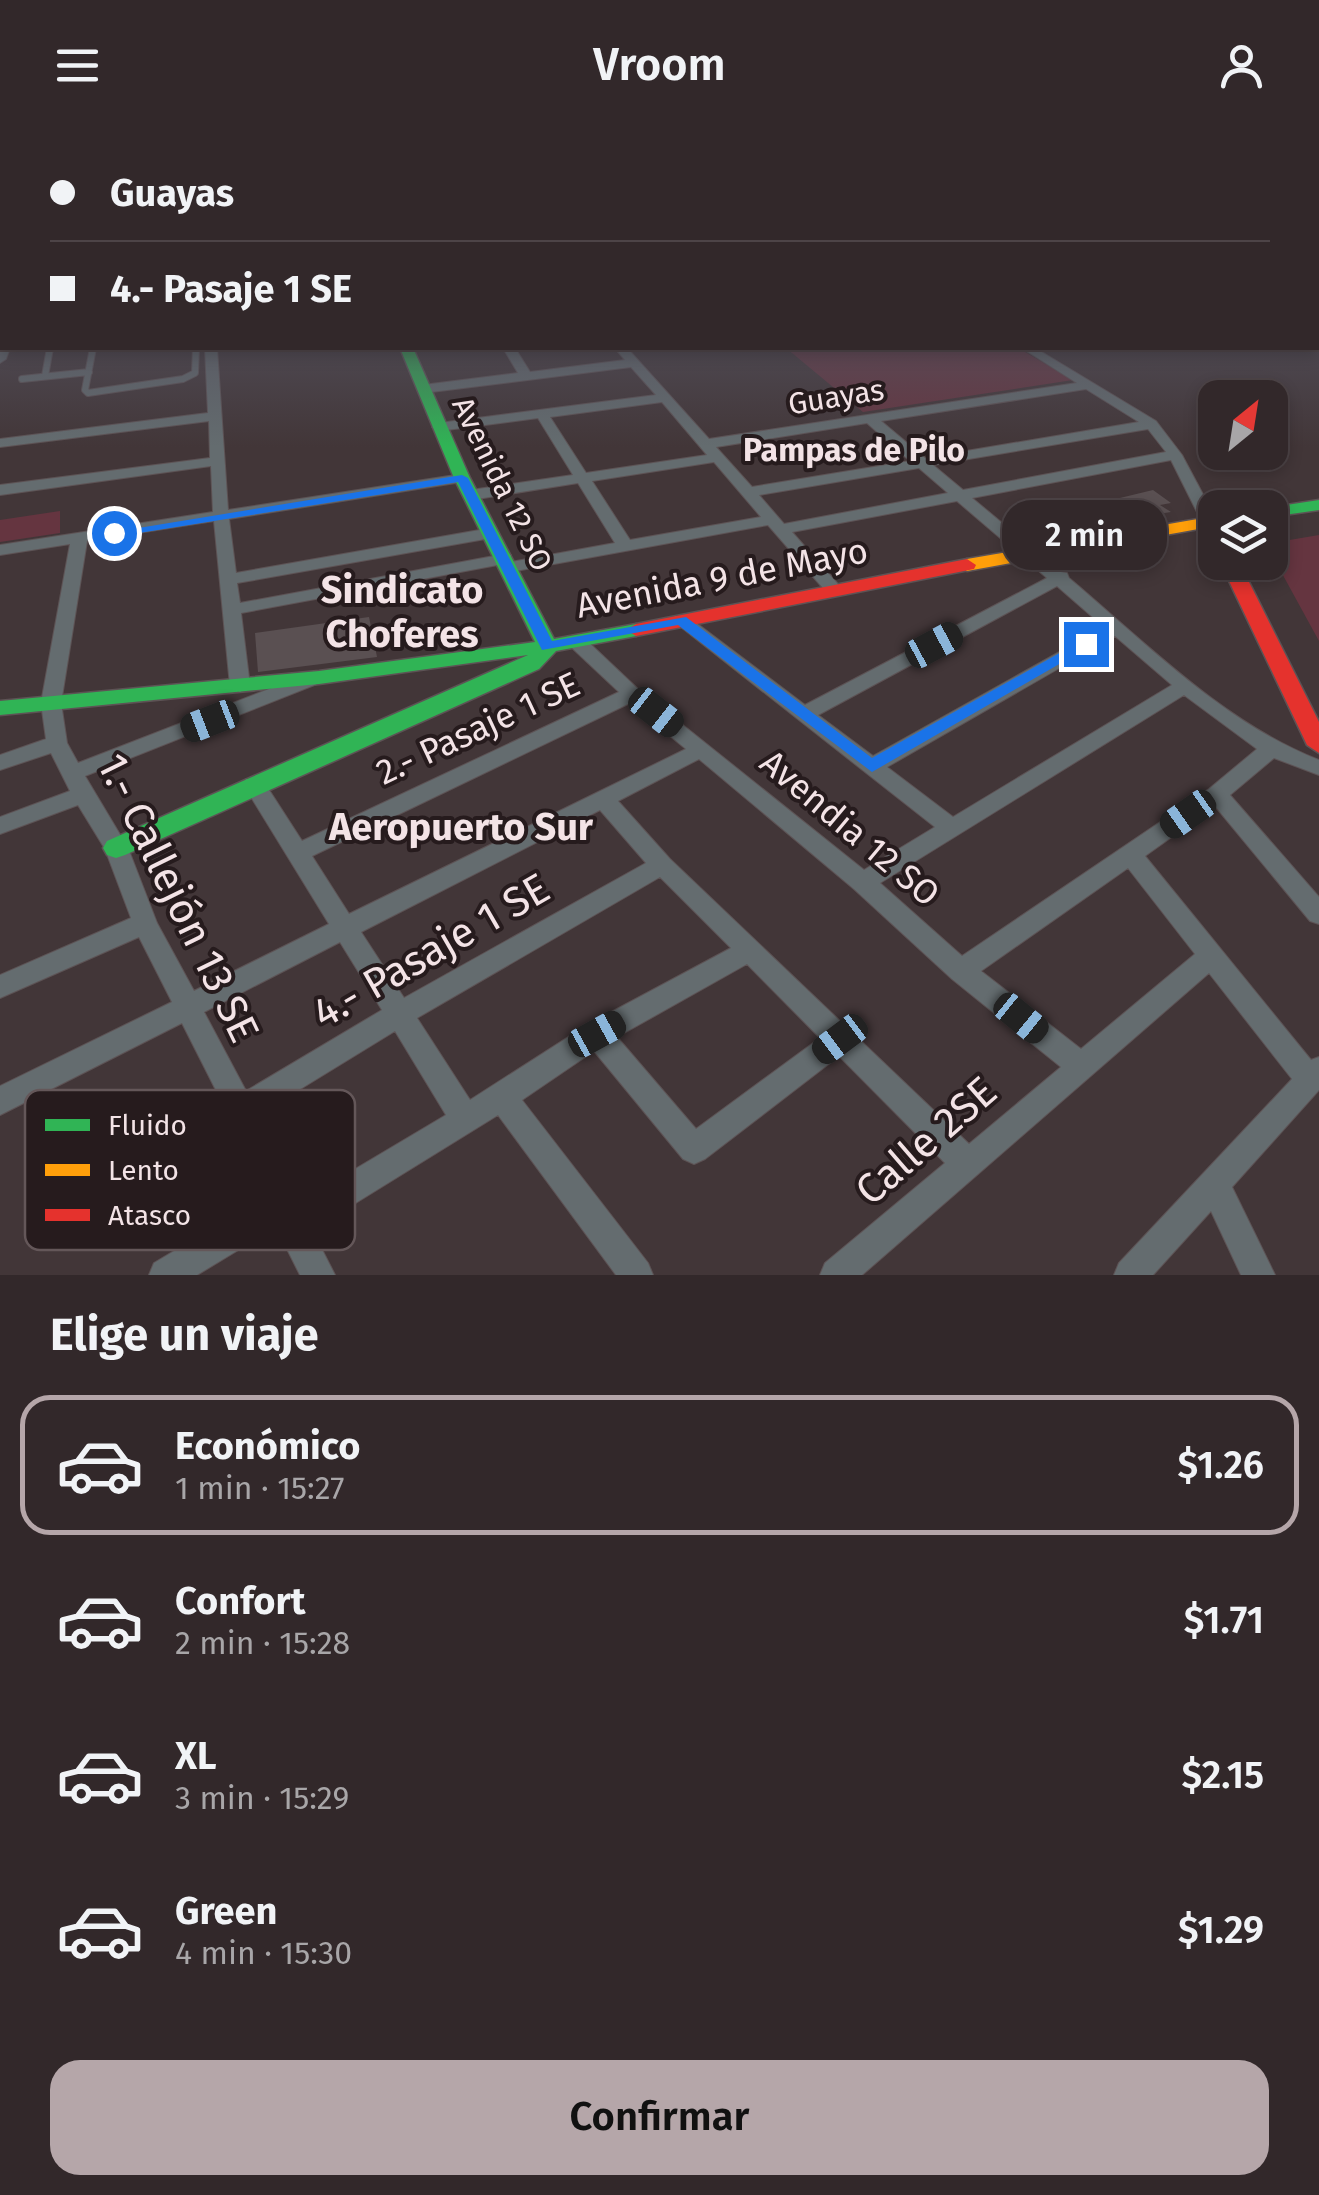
<!DOCTYPE html>
<html lang="es">
<meta charset="utf-8">
<style>
body{margin:0;font-family:"Fira Sans",sans-serif;background:#3a3032;color:#f1f3f6;height:100vh;display:flex;flex-direction:column;font-size:38px;white-space:nowrap}
*{box-sizing:border-box;margin:0}
p{font-size:32px;color:#a8a6a8}
.icon{flex:none;width:55px;height:55px;fill:none;stroke:currentColor;stroke-width:2;stroke-linecap:round;stroke-linejoin:round}
.map{position:relative;height:1145px;overflow:hidden}
.sheet{display:flex;flex-direction:column;background:#32282a;flex:1}
.sheet>*{flex:none}
.banner{position:absolute;left:0px;top:0px;width:1320px;height:220px;box-shadow:0 5px 15px #0003,0 0 0 2px #4d4447;display:grid;align-content:center;height:220px;padding:0 50px;background:#32282a}
.needle{width:65px;rotate:30deg}
.tools{position:absolute;left:1198px;top:250px;display:grid;gap:20px}
.tools a{display:grid;place-items:center;width:90px;height:90px;border-radius:20px;background:#32282a;box-shadow:0 5px 15px #0003,0 0 0 2px #4d4447;font-size:50px}
.end{position:absolute;width:45px;height:45px;margin:-22px;border:12px solid #1a73e8;background:#fff;box-shadow:0 0 0 5px #fff}
.from{border-radius:50%}
.bubble{position:absolute;height:70px;border-radius:30px;background:#32282a;box-shadow:0 5px 15px #0003,0 0 0 2px #4d4447;font-size:32px;font-weight:600;line-height:70px;text-align:center}
.car{position:absolute;width:30px;height:60px;margin:-30px -15px;border-radius:12px;box-shadow:0 0 8px 2px #0007;background:linear-gradient(#222 24%,#8ab4d8 0 40%,#222 0 76%,#8ab4d8 0 86%,#222 0)}
.banner b{display:flex;align-items:center;gap:35px;height:95px;font-size:38px}
.banner b+b{border-top:2px solid #4d4447}
.banner i{width:25px;height:25px;background:#f1f3f6}
ul{padding:0;list-style:none}
li{display:flex;align-items:center;gap:30px;height:140px;margin:0 20px 15px;padding:0 30px;border:5px solid transparent;border-radius:30px}
li div{flex:1}
li b{display:block;font-size:38px}
li em{font-style:normal;font-weight:600}
li.current{border-color:#b5a6a9}
li>.icon{width:90px;height:90px;stroke-width:1.5}
h2{padding:0 50px;font-size:45px;line-height:120px}
.primary-button{display:flex;gap:20px;margin-top:auto;padding:20px 50px}
.primary-button a{flex:1;height:115px;border-radius:30px;background:#b5a6a9;color:#111;font-size:40px;font-weight:600;line-height:115px;text-align:center}
header{display:flex;justify-content:space-between;align-items:center;height:130px;padding:0 50px;background:#32282a;font-size:45px;font-weight:600}
.map>svg:first-child{display:block}
</style>
<header><svg class="icon" aria-label="menu" viewBox="0 0 24 24"><path d="M4 6h16M4 12h16M4 18h16"/></svg>Vroom<svg class="icon" aria-label="person" viewBox="0 0 24 24"><circle cx="12" cy="8" r="4"/><path d="M4 21q1-7 8-7t8 7"/></svg></header>
<div class="map">
<svg width="1319" height="1145" viewBox="0 0 1319 1145">
<rect width="100%" height="100%" fill="#423638"/>
<path fill="#653540" d="M786,218h232l55,32 -210,32z
M60,381v22l-60,9v-22z
M1319,405v106l-40,-73 -7,-25z"/>
<path fill="#5a5052" d="M1153,360l18,13 -11,2 11,7 -91,14 -16,-13 35,-6 -4,-3z
M369,487l8,40 -119,15 -3,-39z"/>
<g fill="none" stroke-linecap="round" stroke-linejoin="round">
<defs>
<path id="lane" d="M93,218l-8,42 3,3 95,-14 12,-6 1,-25
M45,246l5,-28
M22,249l67,-7"/>
<path id="street" d="M0,215l10,3 -4,11 -6,4z
M205,218h12l11,162 234,-36 7,4 -7,4 -233,37 7,54 255,-45 8,5 -8,5 -254,45 3,20 265,-49 6,1v7l104,-19 -37,-60 -107,17 -8,-5 8,-5 102,-15 -35,-57 -99,13 -7,-4 7,-4 217,-28 -25,-28 -208,26 -6,-4 6,-4 95,-12 -15,-25h12l15,24 95,-12 -10,-12h12l82,91 368,-56 -55,-35h13l121,73 26,34 33,62v8h-11l-2,-3 -31,-62 -199,38 89,74 6,1 2,5c77,65 155,145 250,182v15l-45,-17 -44,37 89,102v27l-9,-3 -95,-115 -70,50 166,204 8,-3v33l-87,97 43,88h-34l-30,-64 -58,64h-39l5,-12 173,-184 -83,-106 -347,302h-42l5,-12 120,-100 -106,-107 -134,103 -11,5 -11,-5 -89,-108 -72,49 126,163 5,12h-37l-118,-160 -186,115 23,45h-35l-24,-48 -79,48h-48l5,-12 109,-65 -34,-82 -47,-93 -182,92v-29l172,-84 -33,-65 -139,61v-23l131,-57 -26,-69 -27,-44 -78,29v-17l70,-26 -19,-38 -51,17v-15l46,-16 -5,-36 29,-159 -70,11v-10l213,-33 -2,-46 -211,29v-10l210,-27 -1,-37 -209,26v-8l208,-26zM1086,259l53,33 -214,36 -44,-37zM662,272l45,53 -121,18 -36,-56zM867,293l43,38 -158,26 -36,-40zM1148,299l18,23 -203,38 -30,-25zM714,332l47,55 -131,23 -38,-59zM919,338l29,25 -164,31 -25,-29zM957,371l90,77 -242,127 -118,-89h-12l-3,4 263,207 -71,43 -225,-180 -55,-52h-14l-2,4 2,4 49,46 -317,149 -40,-62h-16l-3,5 86,140 -135,67 -37,-68 -29,-75 -43,-72 242,-96 3,-4 -3,-4h-14l-235,91 -11,-20 -6,-40 26,-162 127,-20 16,165 10,6 10,-6 -9,-73 262,-49 1,7 6,1 258,-47 61,70 6,1 9,-5 -52,-59zM1057,456l47,41 -231,129 -55,-41zM1115,506l57,49 -219,132 -66,-50zM1184,565l73,54 -48,40 -247,167 -82,-73zM630,573l56,46 -337,165 -37,-58zM699,629l155,130 98,90 109,88 -92,77 -299,-285 -52,-58zM600,680l46,53 -242,135 -43,-66zM1128,738l67,86 -114,95 -100,-78zM660,747l71,71 -144,77 -117,75 -53,-82zM340,812l42,68 -136,81 -42,-79zM747,834l73,74 -124,91 -79,-92zM395,901l51,84 -148,88 -40,-88z"/>
<path id="fast" d="M0,166l2,1v6l-2,1z
M400,218h13l57,130 84,161 82,-15 10,6 -10,6 -80,15 -17,18 -414,186 -9,3 -9,-3 -4,-7 4,-7 421,-186 -209,29 -319,31v-14l319,-30 216,-29 -81,-164z
M1319,370v10l-49,7v-9h-3z"/>
<path id="slow" d="M1215,386v10l-248,45 -9,-6 9,-6z"/>
<path id="jam" d="M967,429l9,6 -2,4 -338,67 -10,-6 10,-6z
M1220,432h19l80,160v31l-12,-8z"/>
</defs>
<use href="#lane" stroke="#5d5355" stroke-width="8"/>
<use href="#street" stroke="#5d5355" stroke-width="2"/>
<use href="#fast" stroke="#5d5355" stroke-width="3"/>
<use href="#slow" stroke="#5d5355" stroke-width="3"/>
<use href="#jam" stroke="#5d5355" stroke-width="3"/>
<use href="#lane" stroke="#646c6f" stroke-width="6"/>
<use href="#street" fill="#646c6f" fill-rule="evenodd"/>
<use href="#fast" fill="#30b455" fill-rule="evenodd"/>
<use href="#slow" fill="#ff9f0a" fill-rule="evenodd"/>
<use href="#jam" fill="#e5322d" fill-rule="evenodd"/>
</g>
<linearGradient id="sky" x2="0" y2="1"><stop stop-color="#241e1f"/><stop offset="0.5" stop-color="#54525e"/><stop offset="1" stop-color="#54525e" stop-opacity="0"/></linearGradient>
<rect width="1319" height="317" fill="url(#sky)"/>
<path fill="#1a73e8" d="M462,345l6,3 84,163 134,-24 186,141 209,-117 13,3 -222,128 -194,-147 -136,25 -84,-168 -344,55 -6,-4z"/>
<g text-anchor="middle" dominant-baseline="central" stroke-width="8" stroke-linejoin="round" paint-order="stroke">
<g font-size="30" fill="#f3e3e6" stroke="#261b1d">
<text transform="translate(836 267) rotate(-9)">Guayas</text>
<text transform="translate(502 354) rotate(64)">Avenida 12 SO</text>
</g>
<g font-size="32" font-weight="bold" fill="#f3e3e6" stroke="#261b1d">
<text x="854" y="320">Pampas de Pilo</text>
</g>
<g font-size="35" fill="#f3e3e6" stroke="#261b1d">
<text transform="translate(722 448) rotate(-11)">Avenida 9 de Mayo</text>
<text transform="translate(478 598) rotate(-25)">2.- Pasaje 1 SE</text>
<text transform="translate(850 698) rotate(40)">Avendia 12 SO</text>
</g>
<g font-size="38" font-weight="bold" fill="#f3e3e6" stroke="#261b1d">
<text x="402" y="460">Sindicato<tspan x="402" dy="44">Choferes</tspan></text>
<text x="461" y="697">Aeropuerto Sur</text>
</g>
<g font-size="42" fill="#f3e3e6" stroke="#261b1d">
<text transform="translate(178 768) rotate(64)">1.- Callejón 13 SE</text>
<text transform="translate(431 821) rotate(-30)">4.- Pasaje 1 SE</text>
<text transform="translate(926 1011) rotate(-41)">Calle 2SE</text>
</g>
</g>
<rect x="25" y="960" width="330" height="160" rx="15" fill="#261b1d" stroke="#645759" stroke-width="2.5"/>
<rect x="45" y="989" width="45" height="12" fill="#30b455"/>
<rect x="45" y="1034" width="45" height="12" fill="#ff9f0a"/>
<rect x="45" y="1079" width="45" height="12" fill="#e5322d"/>
<g font-size="28" fill="#f3e3e6">
<text x="108" y="1005">Fluido</text>
<text x="108" y="1050">Lento</text>
<text x="108" y="1095">Atasco</text>
</g>
</svg>
<div class="tools">
<a><svg class="needle" viewBox="-14 -14 28 28"><path d="M0-13l5 13h-10z" fill="#e53935"/><path d="M0 13l5-13h-10z" fill="#a8a6a8"/></svg></a>
<a><svg class="icon" aria-label="layers" viewBox="0 0 24 24"><path d="M12 4l9 5-9 5-9-5zM3 14l9 5 9-5"/></svg></a>
</div>
<i class="end from" style="left:114px;top:403px"></i>
<i class="end" style="left:1086px;top:514px"></i>
<div class="bubble" style="left:1002px;top:370px;width:165px">2 min</div>
<i class="car" style="left:934px;top:515px;rotate:62deg"></i>
<i class="car" style="left:656px;top:582px;rotate:128deg"></i>
<i class="car" style="left:210px;top:591px;rotate:249deg"></i>
<i class="car" style="left:1188px;top:684px;rotate:235deg"></i>
<i class="car" style="left:1021px;top:888px;rotate:129deg"></i>
<i class="car" style="left:597px;top:904px;rotate:61deg"></i>
<i class="car" style="left:840px;top:909px;rotate:233deg"></i>
<div class="banner">
<b><i class="from"></i>Guayas</b>
<b><i></i>4.- Pasaje 1 SE</b>
</div>
</div>
<section class="sheet">
<h2>Elige un viaje</h2>
<ul>
<li class="current"><svg class="icon" aria-label="car" viewBox="0 0 24 24"><path d="M5 17H2v-5l4-1 3-4h7l3 4 3 1v5h-3M9 17h6M6 11h13"/><circle cx="7" cy="17" r="2"/><circle cx="17" cy="17" r="2"/></svg><div><b>Económico</b><p>1 min · 15:27</p></div><em>$1.26</em></li>
<li><svg class="icon" aria-label="car" viewBox="0 0 24 24"><path d="M5 17H2v-5l4-1 3-4h7l3 4 3 1v5h-3M9 17h6M6 11h13"/><circle cx="7" cy="17" r="2"/><circle cx="17" cy="17" r="2"/></svg><div><b>Confort</b><p>2 min · 15:28</p></div><em>$1.71</em></li>
<li><svg class="icon" aria-label="car" viewBox="0 0 24 24"><path d="M5 17H2v-5l4-1 3-4h7l3 4 3 1v5h-3M9 17h6M6 11h13"/><circle cx="7" cy="17" r="2"/><circle cx="17" cy="17" r="2"/></svg><div><b>XL</b><p>3 min · 15:29</p></div><em>$2.15</em></li>
<li><svg class="icon" aria-label="car" viewBox="0 0 24 24"><path d="M5 17H2v-5l4-1 3-4h7l3 4 3 1v5h-3M9 17h6M6 11h13"/><circle cx="7" cy="17" r="2"/><circle cx="17" cy="17" r="2"/></svg><div><b>Green</b><p>4 min · 15:30</p></div><em>$1.29</em></li>
</ul>
<div class="primary-button"><a>Confirmar</a></div>
</section>
